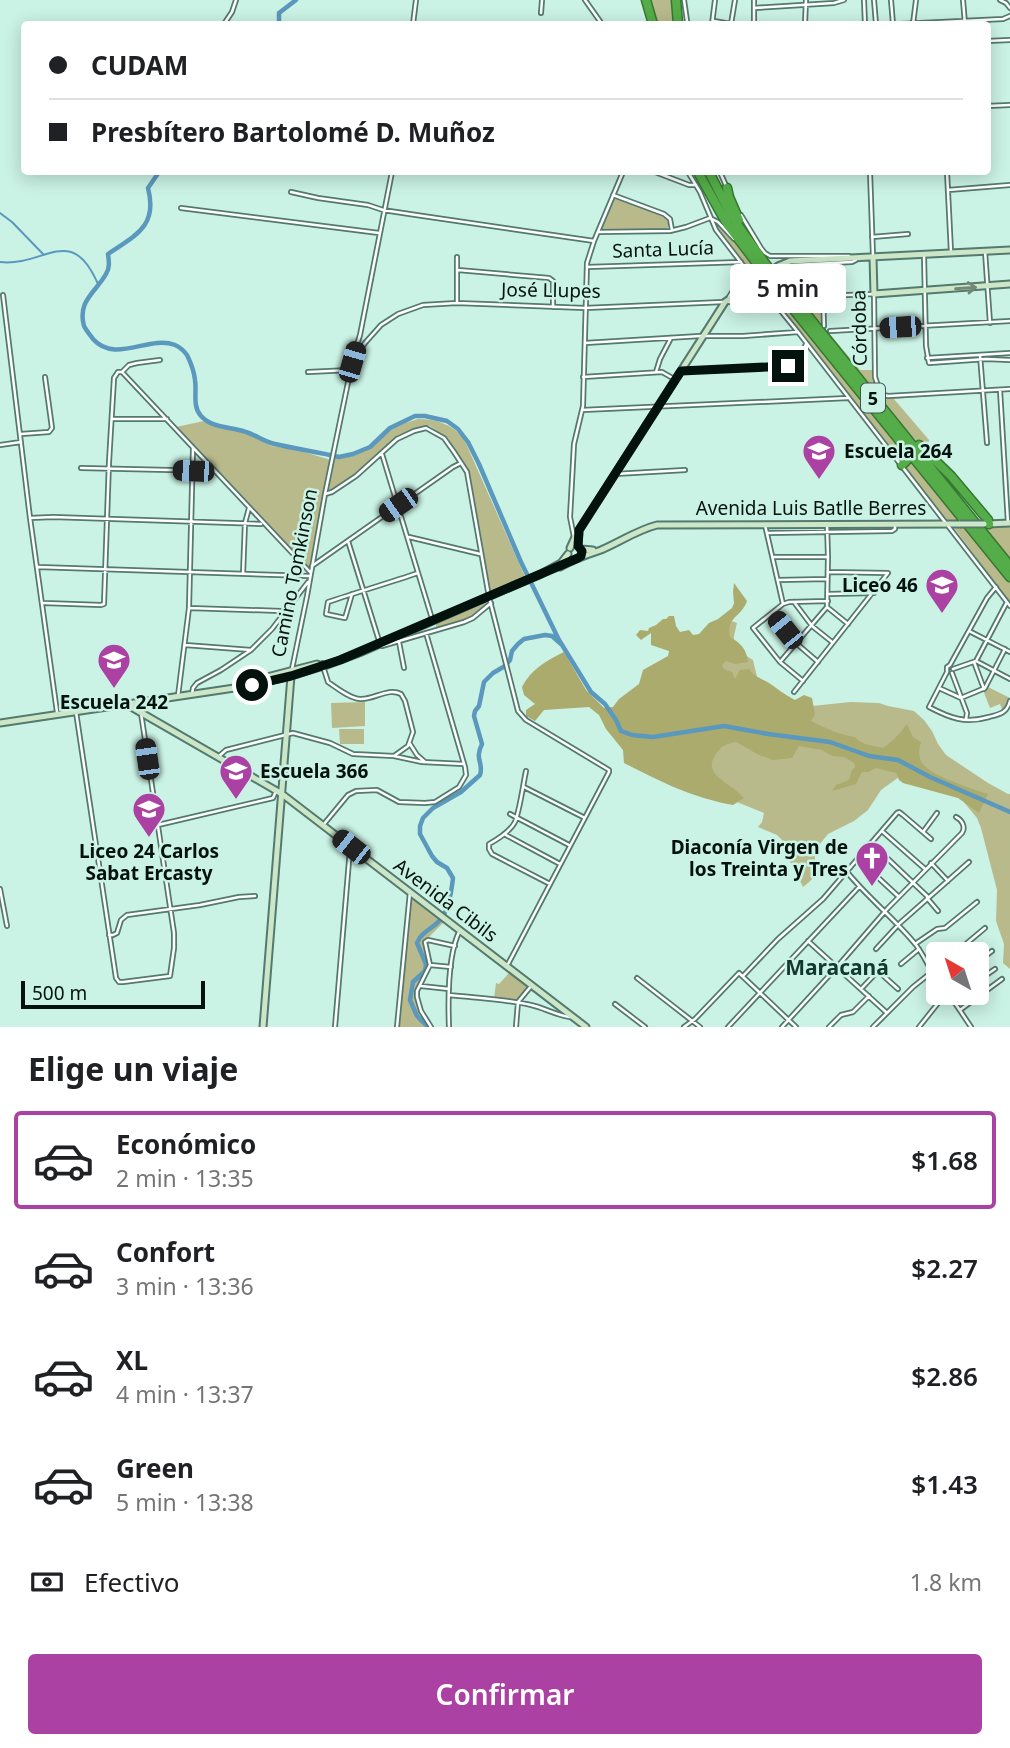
<!DOCTYPE html>
<html lang="es">
<meta charset="utf-8">
<style>
body{margin:0;font-family:"Noto Sans",sans-serif;background:#f2f2f2;color:#202124;height:100vh;display:flex;flex-direction:column;font-size:26px;white-space:nowrap}
*{box-sizing:border-box;margin:0}
p{font-size:23px;color:#757577}
.icon{flex:none;width:38px;height:38px;fill:none;stroke:currentColor;stroke-width:2;stroke-linecap:round;stroke-linejoin:round}
.map{position:relative;height:1027px;overflow:hidden}
.details{display:flex;flex-direction:column;background:#fff;flex:1}
.details>*{flex:none}
.guide{position:absolute;left:21px;top:21px;width:970px;height:154px;border-radius:7px;box-shadow:0 4px 18px #0003;display:grid;align-content:center;height:154px;padding:0 28px;background:#fff}
.needle{width:46px;rotate:321deg}
.fabs{position:absolute;left:926px;top:942px;display:grid;gap:14px}
.fabs a{display:grid;place-items:center;width:63px;height:63px;border-radius:7px;background:#fff;box-shadow:0 4px 18px #0003;font-size:35px}
.scale{position:absolute;left:21px;bottom:18px;width:184px;box-sizing:border-box;padding-left:7px;border:4px solid #04120d;border-top:0;font-size:19px;line-height:24px;white-space:nowrap;color:#04120d;-webkit-text-stroke:5px #caf2e5;paint-order:stroke}
.end{position:absolute;width:32px;height:32px;margin:-16px;border:9px solid #04120d;background:#fff;box-shadow:0 0 0 4px #fff}
.from{border-radius:50%}
.bubble{position:absolute;height:49px;border-radius:7px;background:#fff;box-shadow:0 4px 18px #0003;font-size:23px;font-weight:600;line-height:49px;text-align:center}
.car{position:absolute;width:21px;height:42px;margin:-21px -10px;border-radius:9px;box-shadow:0 0 5px 2px #0007;background:linear-gradient(#222 24%,#8ab4d8 0 40%,#222 0 76%,#8ab4d8 0 86%,#222 0)}
.guide b{display:flex;align-items:center;gap:24px;height:66px;font-size:26px}
.guide b+b{border-top:2px solid #e0e0e0}
.guide i{width:18px;height:18px;background:#202124}
ul{padding:0;list-style:none}
li{display:flex;align-items:center;gap:21px;height:98px;margin:0 14px 10px;padding:0 14px;border:4px solid transparent;border-radius:7px}
li div{flex:1}
li b{display:block;font-size:26px}
li em{font-style:normal;font-weight:600}
li.selected{border-color:#ab41a2}
li>.icon{width:63px;height:63px;stroke-width:1.5}
h2{padding:0 28px;font-size:32px;line-height:84px}
.pay{display:flex;align-items:center;gap:18px;height:77px;padding:0 28px;font-size:26px}
.pay p{margin-inline-start:auto}
.cta{display:flex;gap:14px;margin-top:auto;padding:14px 28px}
.cta a{flex:1;height:80px;border-radius:7px;background:#ab41a2;color:#fff;font-size:28px;font-weight:600;line-height:80px;text-align:center}
.map>svg:first-child{display:block}
</style>
<div class="map">
<svg width="1010" height="1027" viewBox="0 0 1010 1027">
<rect width="100%" height="100%" fill="#caf2e5"/>
<path fill="#b8ba8c" d="M649,0h24l3,24h-20z
M614,197l50,20 5,6 -2,7 -65,1 -2,-1z
M713,221l24,23h2l23,31 -30,20v-2l16,-24 -28,-35z
M795,266l2,19 4,7 7,2 13,-2 2,34 37,44h13l2,12 10,16 47,-3v1l-38,3 35,41 -2,8c-10,-4 -27,-24 -35,-34 -40,-45 -77,-93 -115,-140z
M763,277l145,176 -6,8 -129,-161 -5,-3 -34,3 -1,-1z
M418,419c18,0 34,5 46,20l62,140 -36,14 -20,-118c-9,-19 -23,-38 -40,-49l-18,3 -14,6 -45,42 -26,16 7,-34 19,-3 14,-6 29,-24z
M204,421l41,12 27,13 22,3 37,11 -22,107h-2l-11,-11 -120,-129z
M911,459l47,59v3h-11l-40,-52v-5z
M952,525l9,1 5,3 44,51v23z
M1010,525v37l-24,-31h2l-2,-5z
M485,602h2v2l-14,13 -6,3 -31,8v-5l3,-2z
M723,618l14,5 -3,13 -1,12 20,12 5,21 45,26 47,-5 29,1 9,3 26,5 10,9 8,11 6,13 8,11 42,28 20,11h2v175l-7,-6 1,-19 -8,-23 1,-31 -16,-62 -4,-10 -19,-23 -59,-18 -18,13 -13,20 -14,11 -26,13 -13,16c-1,20 6,24 -12,37l-10,-21 -10,-14v-11l-6,-6 -19,-8 4,-5 2,-9 -32,-13 -51,-18z
M988,687l22,11 -2,7 -5,7 -3,-8 -10,4 -7,-18z
M365,702v24l-33,2 -1,-25z
M339,729h25v15h-24z
M411,898l31,23 1,2 -19,19 4,22 -11,23 -2,8 6,21 9,11h-32l4,-50z
M509,973l19,15 -11,13 -23,-2 2,-16 3,1z"/>
<path fill="#aaab6d" d="M734,583l13,18c-6,17 -21,15 -17,36 11,6 17,13 18,25l-13,2 -9,-3 -4,4 2,4 8,3 3,7 5,-9 9,-1c5,8 12,9 20,14 9,6 16,12 26,17l9,-5 8,3 3,16 -4,7c14,7 29,14 44,16 6,8 19,9 28,11 9,-6 17,-15 24,-24l6,13 8,5c-2,7 -3,14 1,21 9,13 51,26 66,31l-9,19 -21,-15 -55,-15 -4,-3 -3,-7 -20,-5 -8,4h-6l-6,12 -24,7 4,-6 13,-5 3,-10 3,-3 -1,-4 -10,-6 -12,-1 -10,-6 -23,-4 -7,12 -19,2 -14,-5 -23,-13c-13,3 -15,4 -22,15 -8,15 7,22 17,30 5,3 9,7 13,11l-11,7c-43,-8 -71,-23 -109,-42l-1,-13 -17,-21 -7,-14 -10,-8 -45,3 -9,11 -9,-5v-6l9,-6 -11,-9 -2,-8c9,-18 24,-26 42,-35l22,38 18,18 9,-1 6,-8 20,-15 4,-14 25,-14 1,-5 -18,-6v-12l-10,7 -5,-5 4,-5 8,1 1,-3 7,-3 7,-6h3l3,-3h5l2,10 4,6 9,-2 4,5 6,-1 10,-11 9,-4 14,-11 2,-5 -1,-11z"/>
<g fill="none" stroke-linecap="round" stroke-linejoin="round">
<path stroke="#5b98bd" stroke-width="2" d="M0,213l12,9 32,33
M0,262c45,5 71,-40 98,22"/>
<path stroke="#5b98bd" stroke-width="4.5" d="M279,24v-11l17,-13
M159,172l-11,16c10,38 -12,47 -40,66 1,7 2,14 -2,20 -10,18 -29,27 -22,52 2,4 6,9 9,13 22,25 56,-4 82,6 5,2 9,6 12,10 4,8 7,16 8,25 2,12 -3,26 6,36 12,13 29,10 45,16 10,3 19,10 29,12 21,5 43,8 64,13l14,-3 17,-7 20,-19 25,-12h10l22,5 11,8 10,13 11,22 42,98 38,78 32,52 14,12 11,16 5,11 11,4 21,2 71,-11 44,8 62,8 39,14 29,4 32,17 80,35
M428,1027l-11,-11 -7,-16 3,-18 12,-11 1,-7 -9,-21c4,-10 11,-12 19,-19 13,-11 15,-30 17,-46l-6,-10 -10,-6 -5,-6 -12,-22v-8l3,-8 10,-10 28,-16 19,-17c4,-13 -6,-15 2,-31l-8,-28 1,-5 4,-5 5,-24 9,-9 12,-7 5,-6 2,-9 6,-7 6,-5 21,-4 7,1 9,8"/>
<defs>
<path id="street" d="M585,0l17,24
M684,0l3,21
M864,0l1,24
M874,0l2,24
M891,0l2,24
M963,0l2,24
M1000,0l6,3 4,5
M754,8l80,-5 10,-3
M541,13l1,-13
M714,21l17,3
M224,24l8,-12 4,-12
M413,24l3,-24
M712,24l3,-24
M731,24l4,-24
M754,24v-24
M805,24l1,-24
M822,24h45
M900,24l103,-5 7,-3
M913,24l3,-24
M987,41l23,-1
M987,106l23,-1
M655,172l34,13h7
M688,172l12,20 16,38 30,39 -17,28
M720,172l7,16
M870,172l3,84
M947,172l4,80
M948,190l62,-5
M291,192l27,6 50,7 15,5 33,5 178,26
M613,195l51,19 6,5 2,11
M181,208l198,25
M741,215l20,33 4,5 5,3h79
M710,218l8,4 16,17
M598,232l72,-1 16,-4 24,-9
M872,237l36,-3
M985,251l5,72
M924,255l2,91 3,17 57,-4 24,1
M822,264l2,62
M587,267l154,-5
M785,269l9,-4 58,-3 4,-2
M458,270l91,8 4,3v26
M3,295l27,223 27,194
M822,296l52,-2 1,83 2,6 7,12 4,1 122,-7
M729,302l37,-4 6,2 26,32 212,274
M457,303v-46
M830,331l180,-10
M585,343l115,-7h43l55,-4
M980,355l7,88
M353,357l7,-22 32,-163
M927,358l83,-5
M352,362l13,-19 16,-18 17,-11 25,-9 34,-2 128,5 138,-6
M681,371l103,-4 16,-9 6,-14
M122,372l189,201
M308,372l42,-2
M656,372l4,-13 11,-21
M583,377l79,-5 14,8
M1000,390l8,133
M582,410l266,-12
M112,419h55
M21,434l28,-2 3,-4 -7,-51
M0,445l21,-3
M382,454l51,168
M81,468l133,3
M615,474l70,-4
M325,494l7,-2 24,-16 41,-37 17,-8 12,-3 18,10 10,14 13,20 22,125 29,114 8,9 83,50v2l-102,194
M30,518l23,-1 208,7
M765,525l18,79 -30,24 27,34 23,19
M767,533l125,-2 3,-2v-4
M409,537l71,17
M574,537l-4,-20 4,-73 9,-38 4,-143 7,-22 29,-69
M348,541l32,103 2,2 82,-24 9,-4 18,-15
M773,557h55
M312,566l141,-99 8,-4
M38,567l272,9
M243,574l2,-51 4,-15
M778,580l49,-1
M996,587l-9,11 -37,67 -3,2v5l-18,35c21,11 36,17 60,10 11,-3 18,-4 21,-16
M352,594l-7,24 -19,-4 2,-12c30,-10 60,-19 90,-29
M828,594l46,-1
M794,602l18,24 20,16
M44,603l57,2 3,-1 5,-142 5,-84 4,-6h4l7,-7 8,-2 23,-3
M783,604l6,-2 39,-1
M827,607l21,17
M189,608l92,3 2,1
M772,614l24,29 22,19
M969,631l41,21
M399,642l5,26
M185,645l66,5
M976,661l34,18
M780,662l47,-55 1,-50 -1,-33
M974,662l10,27
M292,669l15,-73 18,-102 27,-131
M953,669l23,-8 31,-59
M952,673l15,40 -1,6
M939,688l22,10 24,-10 20,-39
M794,692l94,-119 -60,-1
M192,694l1,-6 4,-5 24,-13 30,-20 21,-21 36,-47
M178,696l11,-88 4,-160
M76,712l40,266 3,4h4l47,-6 4,-28v-15l-33,-220
M410,744l7,11 8,7
M394,756l28,6 42,2
M218,757l8,-7 67,-17 37,10 23,11 41,2 14,-10 5,-14 -8,-31 -4,-7c-13,-7 -27,6 -41,5 -11,-1 -23,-11 -32,-17l-6,-19
M526,771c-3,14 -6,38 -11,51 -5,10 -17,17 -26,22v5l3,5 58,30
M524,787l59,30
M510,814l59,31
M324,824l24,-29 8,-4 21,-1 22,12 26,1 10,-1 24,-15 7,-12 -1,-8 -39,-134
M158,825l115,-27 3,-7
M883,832l42,37
M923,832l14,-19
M504,834l56,30
M858,859l41,38
M888,859l40,38
M931,863l17,18
M847,872c21,26 48,47 69,73 9,12 15,26 22,39
M0,889l7,37
M927,898l11,13
M109,935h4l4,-2 4,-13 6,-5 73,-10 39,-8 16,-1
M808,941l79,72
M915,944l22,-15 8,-1 32,-26
M876,949l24,-26 69,-61
M954,954l31,-26
M976,963l16,-12
M901,964l18,-15
M430,965l21,2
M743,976l35,-37 45,-40 74,-86 2,-1 4,3 28,24
M637,978l63,49
M976,982l19,-13
M421,986l28,3
M861,989l17,-18 20,18
M943,992l12,11 16,24
M449,995c27,3 55,4 82,10 11,2 32,13 41,12
M953,1001l11,-9
M615,1004l30,23
M960,1010l42,-31
M335,1027l15,-178
M397,1027l13,-135
M431,1027l-10,-16 -4,-14v-6l13,-26 -5,-23 3,-2 27,6
M449,1027c-1,-26 -1,-74 11,-97
M516,1027l2,-25 14,-17
M684,1027l11,-8 44,-46 57,54
M728,1027l131,-140
M782,1027l55,-60 51,-59 74,-75c4,-6 0,-13 -6,-16
M829,1027l12,-12 12,-3 16,-16
M873,1027l40,-40 25,-20
M919,1027l28,-35"/>
<path id="secondary" d="M873,257l1,37 136,-10
M987,524l23,-1
M578,546l1,-13
M570,548l6,-13 149,-233 53,-36 12,-5 220,-11
M581,549l12,1
M560,567c14,-8 26,-12 41,-17 19,-8 36,-20 56,-25l303,-1
M248,682l69,-18
M126,704l156,90 304,233
M0,723l241,-36 50,-11 36,-11 32,-12 182,-79 20,-11 7,-9
M263,1027l28,-351"/>
<path id="highway" d="M646,0l7,24
M676,0l2,24
M698,172l29,52 35,46
M709,172l23,45 35,49
M727,188l2,9 10,23
M774,274l236,292
M768,278l242,299
M919,445l32,31 37,44 1,4
M902,465l7,-7 -1,-8"/>
</defs>
<use href="#street" stroke="#54796e" stroke-width="6"/>
<use href="#secondary" stroke="#54796e" stroke-width="9"/>
<use href="#highway" stroke="#387733" stroke-width="11"/>
<use href="#street" stroke="#fff" stroke-width="2.5"/>
<use href="#secondary" stroke="#cce6c8" stroke-width="5"/>
<use href="#highway" stroke="#54ad48" stroke-width="8"/>
<defs>
<path id="secondary-bridge" d="M960,524h24"/>
<path id="highway-bridge" d="M767,266l7,8
M762,270l6,8"/>
</defs>
<use href="#secondary-bridge" stroke="#54796e" stroke-width="9" stroke-linecap="butt"/>
<use href="#highway-bridge" stroke="#387733" stroke-width="11" stroke-linecap="butt"/>
<use href="#secondary-bridge" stroke="#cce6c8" stroke-width="5"/>
<use href="#highway-bridge" stroke="#54ad48" stroke-width="8"/>
</g>
<defs><path id="oneway-shaft" d="M-6 0H5M1.5-3L5.5 0L1.5 3" fill="none" stroke-width="1.6" stroke-linecap="round" stroke-linejoin="round" transform="scale(1.75)"/></defs>
<use stroke="#728774" href="#oneway-shaft" transform="translate(966 288) rotate(-4)"/>
<g fill="none" stroke-linecap="round" stroke-linejoin="round">
<path stroke="#04120d" stroke-width="9" d="M252,685l39,-9 49,-16 238,-102 3,-2 1,-5 -4,-5 1,-16 102,-159 107,-5"/>
</g>
<defs>
<symbol id="school-pin" viewBox="-11 -11 22 30"><path d="M0 17L-7.5 6A9.5 9.5 0 1 1 7.5 6Z" fill="#ab41a2" stroke="#caf2e5"/><path d="M0-5L7-2L0 1L-7-2ZM-4 1L0 2.5L4 1V4Q0 6-4 4Z" fill="#fff"/></symbol>
<symbol id="church-pin" viewBox="-11 -11 22 30"><path d="M0 17L-7.5 6A9.5 9.5 0 1 1 7.5 6Z" fill="#ab41a2" stroke="#caf2e5"/><path d="M-1.2-6h2.4v3.5h3.3v2.4h-3.3V6h-2.4V-.1h-3.3v-2.4h3.3Z" fill="#fff"/></symbol>
</defs>
<g fill-rule="evenodd">
<use href="#school-pin" x="800" y="432" width="38" height="52"/>
<use href="#school-pin" x="923" y="566" width="38" height="52"/>
<use href="#school-pin" x="95" y="641" width="38" height="52"/>
<use href="#school-pin" x="217" y="752" width="38" height="52"/>
<use href="#school-pin" x="130" y="790" width="38" height="52"/>
<use href="#church-pin" x="853" y="839" width="38" height="52"/>
</g>
<g text-anchor="middle" dominant-baseline="central" stroke-width="5" stroke-linejoin="round" paint-order="stroke">
<rect fill="#caf2e5" stroke="#3f554e" stroke-width="2" x="861" y="383.5" width="24" height="29" rx="5"/>
<g font-size="18" font-weight="bold" fill="#04120d">
<text x="873" y="398">5</text>
</g>
<g font-size="19" fill="#04120d" stroke="#caf2e5">
<text transform="translate(663 249) rotate(-2)">Santa Lucía</text>
<text transform="translate(551 290) rotate(1)">José Llupes</text>
<text transform="translate(859 328) rotate(-91)">Córdoba</text>
<text x="811" y="508">Avenida Luis Batlle Berres</text>
<text transform="translate(294 573) rotate(-79)">Camino Tomkinson</text>
<text transform="translate(446 900) rotate(37)">Avenida Cibils</text>
</g>
<g font-size="19" font-weight="bold" fill="#04120d" stroke="#caf2e5" text-anchor="start">
<text x="844" y="451">Escuela 264</text>
<text x="918" y="585" text-anchor="end">Liceo 46</text>
<text x="114" y="702" text-anchor="middle">Escuela 242</text>
<text x="260" y="771">Escuela 366</text>
<text x="848" y="847" text-anchor="end">Diaconía Virgen de<tspan x="848" dy="22">los Treinta y Tres</tspan></text>
<text x="149" y="851" text-anchor="middle">Liceo 24 Carlos<tspan x="149" dy="22">Sabat Ercasty</tspan></text>
</g>
<g font-size="21" font-weight="bold" fill="#13382e" stroke="#caf2e5">
<text x="837" y="967">Maracaná</text>
</g>
</g>
</svg>
<div class="fabs">
<a><svg class="needle" viewBox="-14 -14 28 28"><path d="M0-13l5 13h-10z" fill="#e53935"/><path d="M0 13l5-13h-10z" fill="#757577"/></svg></a>
</div>
<div class="scale">500 m</div>
<i class="end from" style="left:252px;top:685px"></i>
<i class="end" style="left:788px;top:366px"></i>
<div class="bubble" style="left:730px;top:264px;width:116px">5 min</div>
<i class="car" style="left:900px;top:327px;rotate:266deg"></i>
<i class="car" style="left:352px;top:362px;rotate:16deg"></i>
<i class="car" style="left:193px;top:471px;rotate:272deg"></i>
<i class="car" style="left:398px;top:505px;rotate:235deg"></i>
<i class="car" style="left:785px;top:630px;rotate:321deg"></i>
<i class="car" style="left:147px;top:759px;rotate:352deg"></i>
<i class="car" style="left:351px;top:847px;rotate:308deg"></i>
<div class="guide">
<b><i class="from"></i>CUDAM</b>
<b><i></i>Presbítero Bartolomé D. Muñoz</b>
</div>
</div>
<section class="details">
<h2>Elige un viaje</h2>
<ul>
<li class="selected"><svg class="icon" aria-label="car" viewBox="0 0 24 24"><path d="M5 17H2v-5l4-1 3-4h7l3 4 3 1v5h-3M9 17h6M6 11h13"/><circle cx="7" cy="17" r="2"/><circle cx="17" cy="17" r="2"/></svg><div><b>Económico</b><p>2 min · 13:35</p></div><em>$1.68</em></li>
<li><svg class="icon" aria-label="car" viewBox="0 0 24 24"><path d="M5 17H2v-5l4-1 3-4h7l3 4 3 1v5h-3M9 17h6M6 11h13"/><circle cx="7" cy="17" r="2"/><circle cx="17" cy="17" r="2"/></svg><div><b>Confort</b><p>3 min · 13:36</p></div><em>$2.27</em></li>
<li><svg class="icon" aria-label="car" viewBox="0 0 24 24"><path d="M5 17H2v-5l4-1 3-4h7l3 4 3 1v5h-3M9 17h6M6 11h13"/><circle cx="7" cy="17" r="2"/><circle cx="17" cy="17" r="2"/></svg><div><b>XL</b><p>4 min · 13:37</p></div><em>$2.86</em></li>
<li><svg class="icon" aria-label="car" viewBox="0 0 24 24"><path d="M5 17H2v-5l4-1 3-4h7l3 4 3 1v5h-3M9 17h6M6 11h13"/><circle cx="7" cy="17" r="2"/><circle cx="17" cy="17" r="2"/></svg><div><b>Green</b><p>5 min · 13:38</p></div><em>$1.43</em></li>
</ul>
<div class="pay"><svg class="icon" aria-label="cash" viewBox="0 0 24 24"><path d="M3 7h18v10H3z"/><circle cx="12" cy="12" r="2"/></svg>Efectivo<p>1.8 km</p></div>
<div class="cta"><a>Confirmar</a></div>
</section>
